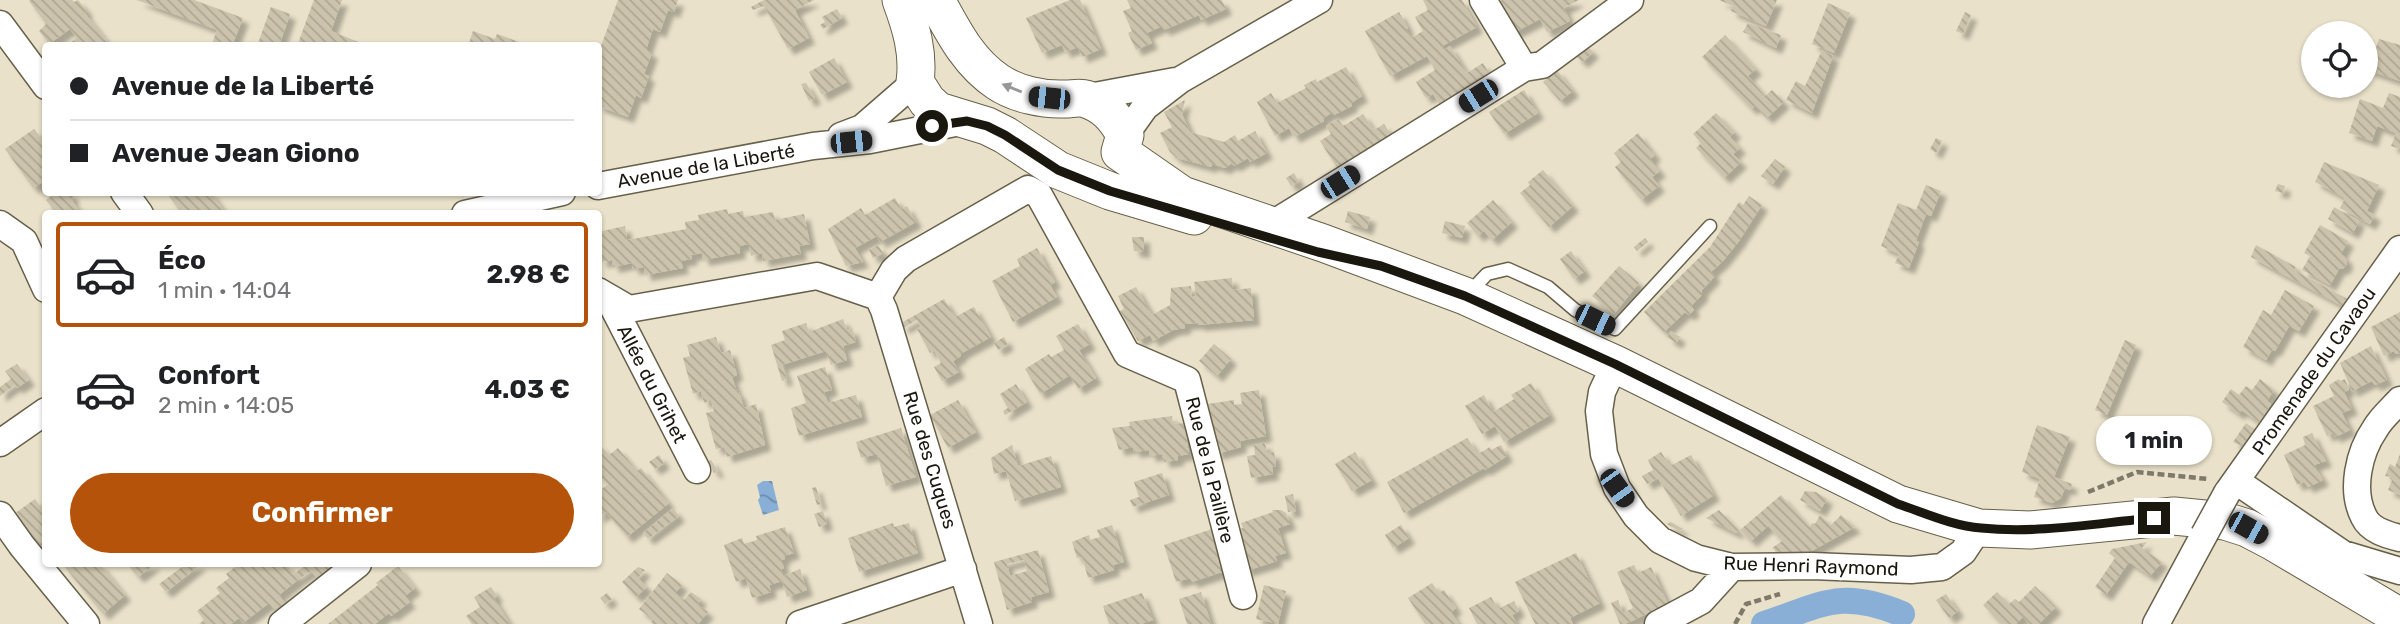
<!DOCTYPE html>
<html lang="fr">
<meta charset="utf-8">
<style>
body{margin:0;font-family:Rubik,sans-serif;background:#f2f2f2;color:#202124;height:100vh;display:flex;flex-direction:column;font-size:26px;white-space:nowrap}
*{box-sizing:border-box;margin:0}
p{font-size:23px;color:#757577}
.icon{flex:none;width:38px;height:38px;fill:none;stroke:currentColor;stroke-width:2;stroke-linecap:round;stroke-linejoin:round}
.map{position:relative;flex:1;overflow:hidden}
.side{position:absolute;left:42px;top:210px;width:560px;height:357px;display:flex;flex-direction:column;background:#fff;border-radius:7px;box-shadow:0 2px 5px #0004}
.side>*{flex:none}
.top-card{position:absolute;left:42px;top:42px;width:560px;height:154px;border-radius:7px;box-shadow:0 2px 5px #0004;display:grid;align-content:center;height:154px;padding:0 28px;background:#fff}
.controls{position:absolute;left:2301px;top:21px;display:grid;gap:14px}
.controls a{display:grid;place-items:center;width:77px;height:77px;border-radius:50%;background:#fff;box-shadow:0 2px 5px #0004;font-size:35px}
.end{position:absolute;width:32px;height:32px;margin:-16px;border:9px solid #1a170f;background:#fff;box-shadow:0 0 0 4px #fff}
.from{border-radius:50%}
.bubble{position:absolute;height:49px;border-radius:24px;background:#fff;box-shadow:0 2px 5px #0004;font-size:23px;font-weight:700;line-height:49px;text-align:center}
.car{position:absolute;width:21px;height:42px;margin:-21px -10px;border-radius:9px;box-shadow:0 0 5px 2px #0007;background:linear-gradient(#222 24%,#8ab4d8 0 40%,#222 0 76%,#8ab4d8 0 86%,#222 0)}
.top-card b{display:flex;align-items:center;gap:24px;height:66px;font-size:26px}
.top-card b+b{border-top:2px solid #e0e0e0}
.top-card i{width:18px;height:18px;background:#202124}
ul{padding:12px 0 0;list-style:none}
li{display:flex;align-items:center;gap:21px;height:105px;margin:0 14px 10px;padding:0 14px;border:4px solid transparent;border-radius:7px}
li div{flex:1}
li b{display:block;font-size:26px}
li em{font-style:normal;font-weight:700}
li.active{border-color:#b45309}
li>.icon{width:63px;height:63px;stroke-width:1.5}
.primary-button{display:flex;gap:14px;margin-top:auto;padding:14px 28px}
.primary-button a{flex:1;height:80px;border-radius:42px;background:#b45309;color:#fff;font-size:28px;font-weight:700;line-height:80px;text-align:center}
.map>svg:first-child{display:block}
</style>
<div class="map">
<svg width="2400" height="624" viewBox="0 0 2400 624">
<defs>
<pattern id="water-waves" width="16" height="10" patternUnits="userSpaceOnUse" patternTransform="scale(1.75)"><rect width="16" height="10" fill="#89afd7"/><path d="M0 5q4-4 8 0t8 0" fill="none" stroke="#6f8dad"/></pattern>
<pattern id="building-back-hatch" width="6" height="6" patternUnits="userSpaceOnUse" patternTransform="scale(1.75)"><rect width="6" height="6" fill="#cbc3ab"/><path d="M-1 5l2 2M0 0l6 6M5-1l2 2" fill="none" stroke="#aea792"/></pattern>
<filter id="shadow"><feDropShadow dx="6" dy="6" stdDeviation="2" flood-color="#0004"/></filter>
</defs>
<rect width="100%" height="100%" fill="#e9e1c9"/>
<path fill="url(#water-waves)" d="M763,481h9l7,29 -16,5 -5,-15 2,-3 -3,-12z"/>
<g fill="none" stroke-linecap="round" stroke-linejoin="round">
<path stroke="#89afd7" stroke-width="26" d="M1764,624c58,-19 76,-36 138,-10"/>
</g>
<path fill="url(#building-back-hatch)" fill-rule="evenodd" filter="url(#shadow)" d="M30,0h42l2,2 4,-2 9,11 -2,2 26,33h-44l10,-9 -7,-8 -21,15 -10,-13 7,-7 -17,-23z
M137,0h57l49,18 -11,28h-21l6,-16z
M314,0h28l-11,31 37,15h-71z
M618,0h60l-4,12 -6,-2 -8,22 -7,-3 -7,21 6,3 -8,21 5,2 -8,22 -5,-3 -8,22 -30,-11v-52z
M764,0h50l-19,10 14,28 -21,11 -24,-43 -11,4 -2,-3z
M1070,0h10l21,49 -19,8 -4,-10 -13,5 -3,-7 -20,8 -16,-35z
M1127,0h95l4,9 -25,11 -2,-5 -35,15 -2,-4 -15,7 5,10 -16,7 -8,-17 4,-2 -9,-20 8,-3z
M1423,0h39l15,27 -35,19 2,4 6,-4 17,27 16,-10 10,17 -50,30 -10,-16 -7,4 -10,-16 19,-12 -8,-14 -37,20 -25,-45 34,-19 9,16 -2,1 5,9 12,-7 -8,-14 13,-7z
M1502,0h77l-15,8 6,13 -23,11 -7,-13 -27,14 -15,-31z
M1719,0h58l-11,26 -35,-15 2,-5z
M1828,3l22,10 -16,40 -22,-9z
M271,7l19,7 -11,32h-22z
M837,9l5,9 -19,11 -3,-4 5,-3 -3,-5z
M1965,12l6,3 -8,19 -7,-3z
M1748,23l33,12 -5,13 -33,-16z
M473,31l22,8 2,-5 22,8 -2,4h-49z
M1725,35l31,34 -8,7 17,20 7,-6 12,12 -17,16 -12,-12 -4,3 -49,-52z
M2379,39l21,6v36l-32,-11z
M1586,45l7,7 -11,10 -7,-7z
M1822,50l11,6 -21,57 -26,-13 10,-19 9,5z
M834,58l13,24 -25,13 -13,-23z
M1346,67l16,29 -11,7 1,3 -18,9 -1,-3 -10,6 1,3 -30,16 -5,-9 -14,8 -18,-34 14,-9 6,10 29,-15 -2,-3 12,-6 1,3z
M1557,70l16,21 -13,10 -17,-19z
M806,83l9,15 -6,3 -8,-17z
M1524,90l14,23 -34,21 -15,-22z
M2389,93l11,4v52l-9,-3 5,-13 -19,-7 -5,15 -23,-8 11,-34 23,9z
M1185,100l-3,14 8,18 34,10 11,-7 3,6 17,-10 12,22 -17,9 -2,-4 -14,8 -2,-3 -7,5 -13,-4 -1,3 -34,-9 -7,-6 -10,-19 12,-6 -8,-15z
M1716,113l19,19 -5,5 10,11 -7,6 8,8 -17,16 -28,-30 5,-5 -8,-9z
M1363,114l11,16 10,-6 10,16 -53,34 -21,-33 11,-7 -5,-8 12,-7 5,7z
M34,129l12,16v35l-13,8 -28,-39z
M1638,133l17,22 -5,4 10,12 -8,6 7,9 -18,14 -26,-33 6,-5 -7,-9z
M1936,138l6,3 -6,12 -6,-4z
M1775,159l10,8 -12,17 -12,-8z
M2324,162l55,23 -12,26 8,4 -5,9 -30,-16 5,-10 -30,-16z
M1543,170l30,36 -24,21 -29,-34 10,-8 -2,-3z
M1294,173l5,9 -8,4 -5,-8z
M2278,184l7,2 -2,7 -8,-2z
M1926,185l15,6 -10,25 -5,-2 -10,27 3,1 -10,26 -14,-5 4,-9 -18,-8 17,-43 18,7z
M56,192h14l4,5 -3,2 11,15h-29l2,-2 -9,-12z
M171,192h40l15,22h-44l-14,-19z
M1749,196l13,9 -23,36 -16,20 -12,11 4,4 -13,14v5l-11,11 3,4 -5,5 -4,-3 -21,20 -20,-20 66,-65 29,-45 4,3z
M895,198l6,11 6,-3 9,16 -36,20 -3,-6 -22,12 8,14 -17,4 -18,-37 33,-21 4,7z
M1493,200l19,22 -20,18 -8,-9 -6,5 -11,-13z
M2334,207l25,14 -6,12 -25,-14z
M727,209l1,5 15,-3 1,6 29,-5 2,8 29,-6 6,30 -11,2 2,8 -38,7 -1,-8 -11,3 -2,-12 -10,2 1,7 -37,7 -1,-7 -11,2 1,4 -11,2 2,7 -38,7 -1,-8 -11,2 -1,-6 -19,4 -1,-7 -11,2 -3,-30 27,-6 2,14 59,-11 -1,-7 14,-2 -1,-5z
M1348,211l22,6 -3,12 -22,-7z
M1445,221l20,5 -3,12 -20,-5z
M2320,225l28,16 -7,13 5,4 1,6 -3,4 -5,1 -9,16 -28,-15 8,-14 -6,-3z
M1132,237h12v15l-10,-1z
M1645,238l3,4 -11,9 -3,-4z
M878,245l5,8 -10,5 -4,-8z
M2256,245l40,22 -2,3 57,31 -5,7 -95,-51z
M1037,248l18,34 -5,3 7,12 -44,25 -21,-41 28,-15 -3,-7z
M1571,251l14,20 -11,8 -14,-20z
M1619,266l20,17 -25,31 -22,-18z
M1232,278l1,12 18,-2 3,32 -55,5 -1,-2 -13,1v4l-12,2 -20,11 -3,-6 -12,6 -18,-30 4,-2 -6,-13 18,-9 16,28 18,-10 1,-17 20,-2 1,11 4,-1 -2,-14z
M2285,290l29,16 -15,25 -10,-5 -14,25 -3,-1 -6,10 -23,-13 20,-37 8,5z
M944,299l11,18 19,-10 17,30 -31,17 1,2 -8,5 6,11 -17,9 -8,-14 7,-4 -7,-13 -4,3 -13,-24 4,-2 -4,-7 -14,8 -2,-5z
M2400,312v41l-4,1 -2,-3 -10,5 -13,-29z
M843,319l4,11 5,-2 4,14 -13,4 4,14 -16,5 -5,-14 -44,14 5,14 -5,2 -11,-36 14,-5 -3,-9 24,-8 3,9z
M1078,324l12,20 -11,6 17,28 -18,11 -8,-14 -30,19 -15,-25 24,-15 2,3 13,-7 -8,-14z
M1671,331l9,6 -4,6 -9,-6z
M716,337l5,16 9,-3 7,25 -5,2 5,15h2l5,16 12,-4 9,41 -38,12 -3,-10 -8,2 -10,-36 8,-2 -3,-11 -7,3 -3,-12 -8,3 -10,-36 7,-2 -3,-11z
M1004,337l4,7 -10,6 -4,-7z
M2125,340l11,5 -29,70 -12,-5z
M1214,344l17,15 -14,17 -18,-15z
M2371,346l16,34 -12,5 -3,-4 -20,10 -12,-28z
M17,364l12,16 -12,8 -2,-3 -15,11v-9l11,-8 -6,-8z
M825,367l7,23 -8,2 4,11 28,-8 6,22 -63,19 -8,-28 15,-5 -9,-27z
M2260,379l14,11 -7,11 4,3 -12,18 -18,-12 -2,4 -17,-12 9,-13 8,6 7,-9 6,4z
M2339,379l1,2 5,-2 4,11 -5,2 8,17 -10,4 8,17 -15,7 -2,-4 -6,3 -14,-30 21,-10 -5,-11z
M1531,383l19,32 -46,27 -9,-16 -13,8 -17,-28 19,-11 9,17 21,-13 -3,-4z
M1016,384l11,18 -22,13 -2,-4 5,-3 -8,-14z
M1259,390l7,46 -26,5 1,6 -25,7 -8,-50 26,-4v5l8,-1 -2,-11z
M958,400l18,32 -28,16 -18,-33z
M1172,416l1,8 11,-1 5,31 -11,2v4l-14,2 -2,-8 -12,2 -1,-6 -15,2 -1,-5 -14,3 -7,-22 18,-2 -1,-4z
M2246,423l16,11 -11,16 -18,-8z
M2037,425l33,12 -16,40 18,7 -2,6 -5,-2 -4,10 -9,5 -18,-6 6,-18 -18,-7z
M901,428l15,49 -30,9 -9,-32 -16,4 -5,-16z
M2312,433l14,28 -12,4 9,15 -15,7 -4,-5 -7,3 -13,-30 21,-10 -2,-8z
M1467,438l11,16 12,-7 1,3 10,-5 6,11 -22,14 -1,-2 -80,45 -17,-31z
M598,443l11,12 9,-7 19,23 4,-3 28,35 -42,34 -21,-25 -8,6v-26l10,-8 -10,-10z
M1265,443l2,10 7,-1 2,14 -4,1 1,7 -22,4 -4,-22 8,-1 -1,-10z
M1012,445l6,21 33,-10 10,31 -46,14 -9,-30 -12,3 -3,-16z
M1355,452l17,28 -20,11 -17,-27z
M1661,452l9,14 21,-11 23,40 -33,21 -23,-38 -11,6 -5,-8 11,-6 -5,-10z
M2400,454v41l-12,-5 4,-10 -3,-2 2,-1 -6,-1 5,-12 5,3z
M659,455l5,8 -9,6 -6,-7z
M711,460l7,11 -4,2 -6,-12z
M1162,473l7,22 -36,12 -3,-7 9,-3 -5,-15z
M816,487l5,17 -4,1 -5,-17z
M1805,491l11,1 11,7 -7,12 -20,-11z
M1293,494l3,17 -8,1 -3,-16z
M1781,495l28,32 4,-4 2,1 5,-9 11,10 10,-10 14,12 -47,26 -32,3 -1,-6 -3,-2 10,-7 -14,-15 -17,15 -11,-11z
M35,499l5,7 6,-3v36l-10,7 -22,-32z
M673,508l6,8 -31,23 -5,-6z
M1272,510h9l5,3 4,11 -12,4 8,25 -11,3 2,5 -31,10 -13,-40 10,-3 -2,-5 32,-11z
M1719,510l20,21 -3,2 -30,-15z
M823,511l4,13 -8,3 -5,-13z
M1671,522l12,7 -3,2 -13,-7z
M893,523l1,4 15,-4 9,30 -59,19 -11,-34z
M1112,525l12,37 -11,3 1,5 -26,8 -6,-21 -5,1 -5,-16 17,-7 1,5 10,-3 -3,-7z
M1401,525l8,13 -16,10 -8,-13z
M785,527l9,26 -10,3 1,3 -4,1 3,8 -3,1 2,7 17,-7 7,21 -20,7 -5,-16 -13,4 2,7 -19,6 -6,-20 -10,4 -12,-37 18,-7 2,6 13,-4 -1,-4z
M1215,528l13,42 -36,12 -2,-4 -14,4 -12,-37z
M2147,542l-5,6 20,14 -12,14 -21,-14 -23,33 -11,-8 20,-29 -6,-5 3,-4z
M1038,550l11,42 -18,5 1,5 -25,8 -13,-48zM1024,560l3,11 -17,5 -3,-12z
M1576,553l24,50 -30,15 3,6h-38l-20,-42z
M67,564h33l25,31 -22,19 -39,-48z
M127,564h28l-17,13z
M186,564h15l-35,28 -7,-8z
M239,564h47l8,10 13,-10h30l3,3 -20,15 -9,-11 -12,8 -20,16 9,12 -10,7 -9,-11 -26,20 -4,-5 -8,6h-32l5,-4 -7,-9 23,-18 -4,-5 13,-10 -3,-4z
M1634,565l4,8 13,-6 17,37 -43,20h-5l-9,-21 7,-3 5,13 10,-5 -16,-36z
M398,566l17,22 -10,8 5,6 -19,14 -2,-3 -14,11h-47l50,-39 -2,-2z
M638,567l7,3 -7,8 9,9 -11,10 -14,-15z
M667,573l15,12 -7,8 9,7 7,-8 10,7 -4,5 11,8 -10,12h-45l-2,-2 2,-2 -14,-11z
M1432,583l7,10 5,-3 12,18 -5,4 8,12h-34l-17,-26z
M1264,585l22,6 -8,33 -22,-5z
M2035,586l21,21 -17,17h-10l-6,-7 -7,7h-15l-18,-19 14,-13 12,12 6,-5 4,3z
M491,587l6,9 -3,2 16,26h-38l-6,-8 14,-9 -6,-10z
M1201,592l10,32h-24l-8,-25z
M607,593l5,6 -7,5 -5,-6z
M1142,593l11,27 -12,4h-32l-6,-18z
M1946,594l12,17 -9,7 -13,-18z
M1491,597l7,12 16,-8 5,10 -7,4 5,9h-40l-8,-16z"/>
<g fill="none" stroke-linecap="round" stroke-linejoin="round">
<defs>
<path id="lane" d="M1468,294l19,-20 21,-5 40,18 27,23 40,19 95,-103"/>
<path id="street" d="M1483,0l41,68 18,-3 88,-65
M0,24l46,62
M1084,98l91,-17
M1125,135l20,-28 35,-27 139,-80
M841,136l21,-8 53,-46
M598,186l215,-40 57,-6 95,-19
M124,192l16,22
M465,214l97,-22
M0,224l24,17 22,48
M1271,225l253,-157
M598,291l31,18 188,-33 61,21 16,-27 12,-11 122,-70 11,6 88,159 60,26 56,216
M608,297l89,173
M878,297l6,13 95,314
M1615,364l-13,28 -3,19 5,43 13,34 19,28 24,24 36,18 36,9 80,-1 99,4 31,-3 21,-15 16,-24
M2400,400c-8,9 -19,18 -25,29 -16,23 -25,61 -11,88 6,13 23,18 36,21
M0,443l46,-32
M2236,481l107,73 57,17
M2227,493l173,-244
M0,515l22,31 64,78
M282,624l76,-60
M800,624l163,-55
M1658,624l43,-23 31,-34
M2156,624l48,-89"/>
<path id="secondary" d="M901,0c10,27 18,53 14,82l12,19 11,10 49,15 18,9 53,35 52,21 84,25
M936,0c17,31 32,62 62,82 18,12 45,18 67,17 7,0 15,-2 21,0 19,6 30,19 39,36l-5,17 62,43 141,48 142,53 150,68 283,140 81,24 51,2 144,-14 51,5 22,7 25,13 128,76"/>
</defs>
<use href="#lane" stroke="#67604b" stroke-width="15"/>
<use href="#street" stroke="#67604b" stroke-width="29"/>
<use href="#secondary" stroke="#67604b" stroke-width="39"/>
<path stroke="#7f7969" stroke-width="4.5" stroke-dasharray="7 3.5" stroke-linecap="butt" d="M2088,492l49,-20 71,7
M1735,624l11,-20 34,-10"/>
<use href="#lane" stroke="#fff" stroke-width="12"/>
<use href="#street" stroke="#fff" stroke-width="26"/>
<use href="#secondary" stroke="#fff" stroke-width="37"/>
<defs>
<path id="street-bridge" d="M2204,535l23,-42"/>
</defs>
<use href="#street-bridge" stroke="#67604b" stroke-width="29" stroke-linecap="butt"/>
<use href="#street-bridge" stroke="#fff" stroke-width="26"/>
</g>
<defs><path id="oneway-solid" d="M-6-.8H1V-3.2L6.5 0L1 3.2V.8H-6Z" transform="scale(1.75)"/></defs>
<use fill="#989793" href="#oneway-solid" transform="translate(1012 88) rotate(-158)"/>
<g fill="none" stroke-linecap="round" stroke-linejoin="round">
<path stroke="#1a170f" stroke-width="9" d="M932,126l35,-5 20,5 18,9 53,35 52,21 208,61 63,14 84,30 150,68 283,140c27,9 55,22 83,24 57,6 116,-5 173,-10"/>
</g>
<g text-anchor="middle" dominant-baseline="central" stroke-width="6" stroke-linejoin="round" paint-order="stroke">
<g font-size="19" fill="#1a170f" stroke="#fff">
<text transform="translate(706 166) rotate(-10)">Avenue de la Liberté</text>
<text transform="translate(2314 371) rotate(-55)">Promenade du Cavaou</text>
<text transform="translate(652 384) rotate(63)">Allée du Grihet</text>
<text transform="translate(930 460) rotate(73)">Rue des Cuques</text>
<text transform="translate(1210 470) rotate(76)">Rue de la Paillère</text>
<text transform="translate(1811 566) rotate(2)">Rue Henri Raymond</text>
</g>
</g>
</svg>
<div class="controls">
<a><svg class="icon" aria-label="locate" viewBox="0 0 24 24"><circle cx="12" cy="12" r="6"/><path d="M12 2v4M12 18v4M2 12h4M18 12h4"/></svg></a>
</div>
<i class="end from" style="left:932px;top:126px"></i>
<i class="end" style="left:2154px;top:518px"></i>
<div class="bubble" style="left:2096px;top:416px;width:116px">1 min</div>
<i class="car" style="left:1478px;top:96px;rotate:238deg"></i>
<i class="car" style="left:1049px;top:98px;rotate:276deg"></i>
<i class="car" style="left:851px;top:142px;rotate:84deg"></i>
<i class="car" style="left:1340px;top:182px;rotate:58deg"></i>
<i class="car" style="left:1595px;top:320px;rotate:116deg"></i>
<i class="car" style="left:1617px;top:488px;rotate:144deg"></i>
<i class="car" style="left:2248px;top:528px;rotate:119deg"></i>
<div class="top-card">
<b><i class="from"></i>Avenue de la Liberté</b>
<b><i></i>Avenue Jean Giono</b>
</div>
<section class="side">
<ul>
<li class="active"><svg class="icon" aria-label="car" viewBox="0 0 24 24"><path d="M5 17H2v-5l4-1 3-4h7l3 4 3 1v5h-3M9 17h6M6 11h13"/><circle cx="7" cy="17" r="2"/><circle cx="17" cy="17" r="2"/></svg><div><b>Éco</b><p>1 min · 14:04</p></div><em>2.98 €</em></li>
<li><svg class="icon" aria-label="car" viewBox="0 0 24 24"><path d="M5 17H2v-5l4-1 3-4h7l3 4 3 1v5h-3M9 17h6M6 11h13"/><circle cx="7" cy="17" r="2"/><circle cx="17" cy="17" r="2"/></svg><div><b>Confort</b><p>2 min · 14:05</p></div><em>4.03 €</em></li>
</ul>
<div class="primary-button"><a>Confirmer</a></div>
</section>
</div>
